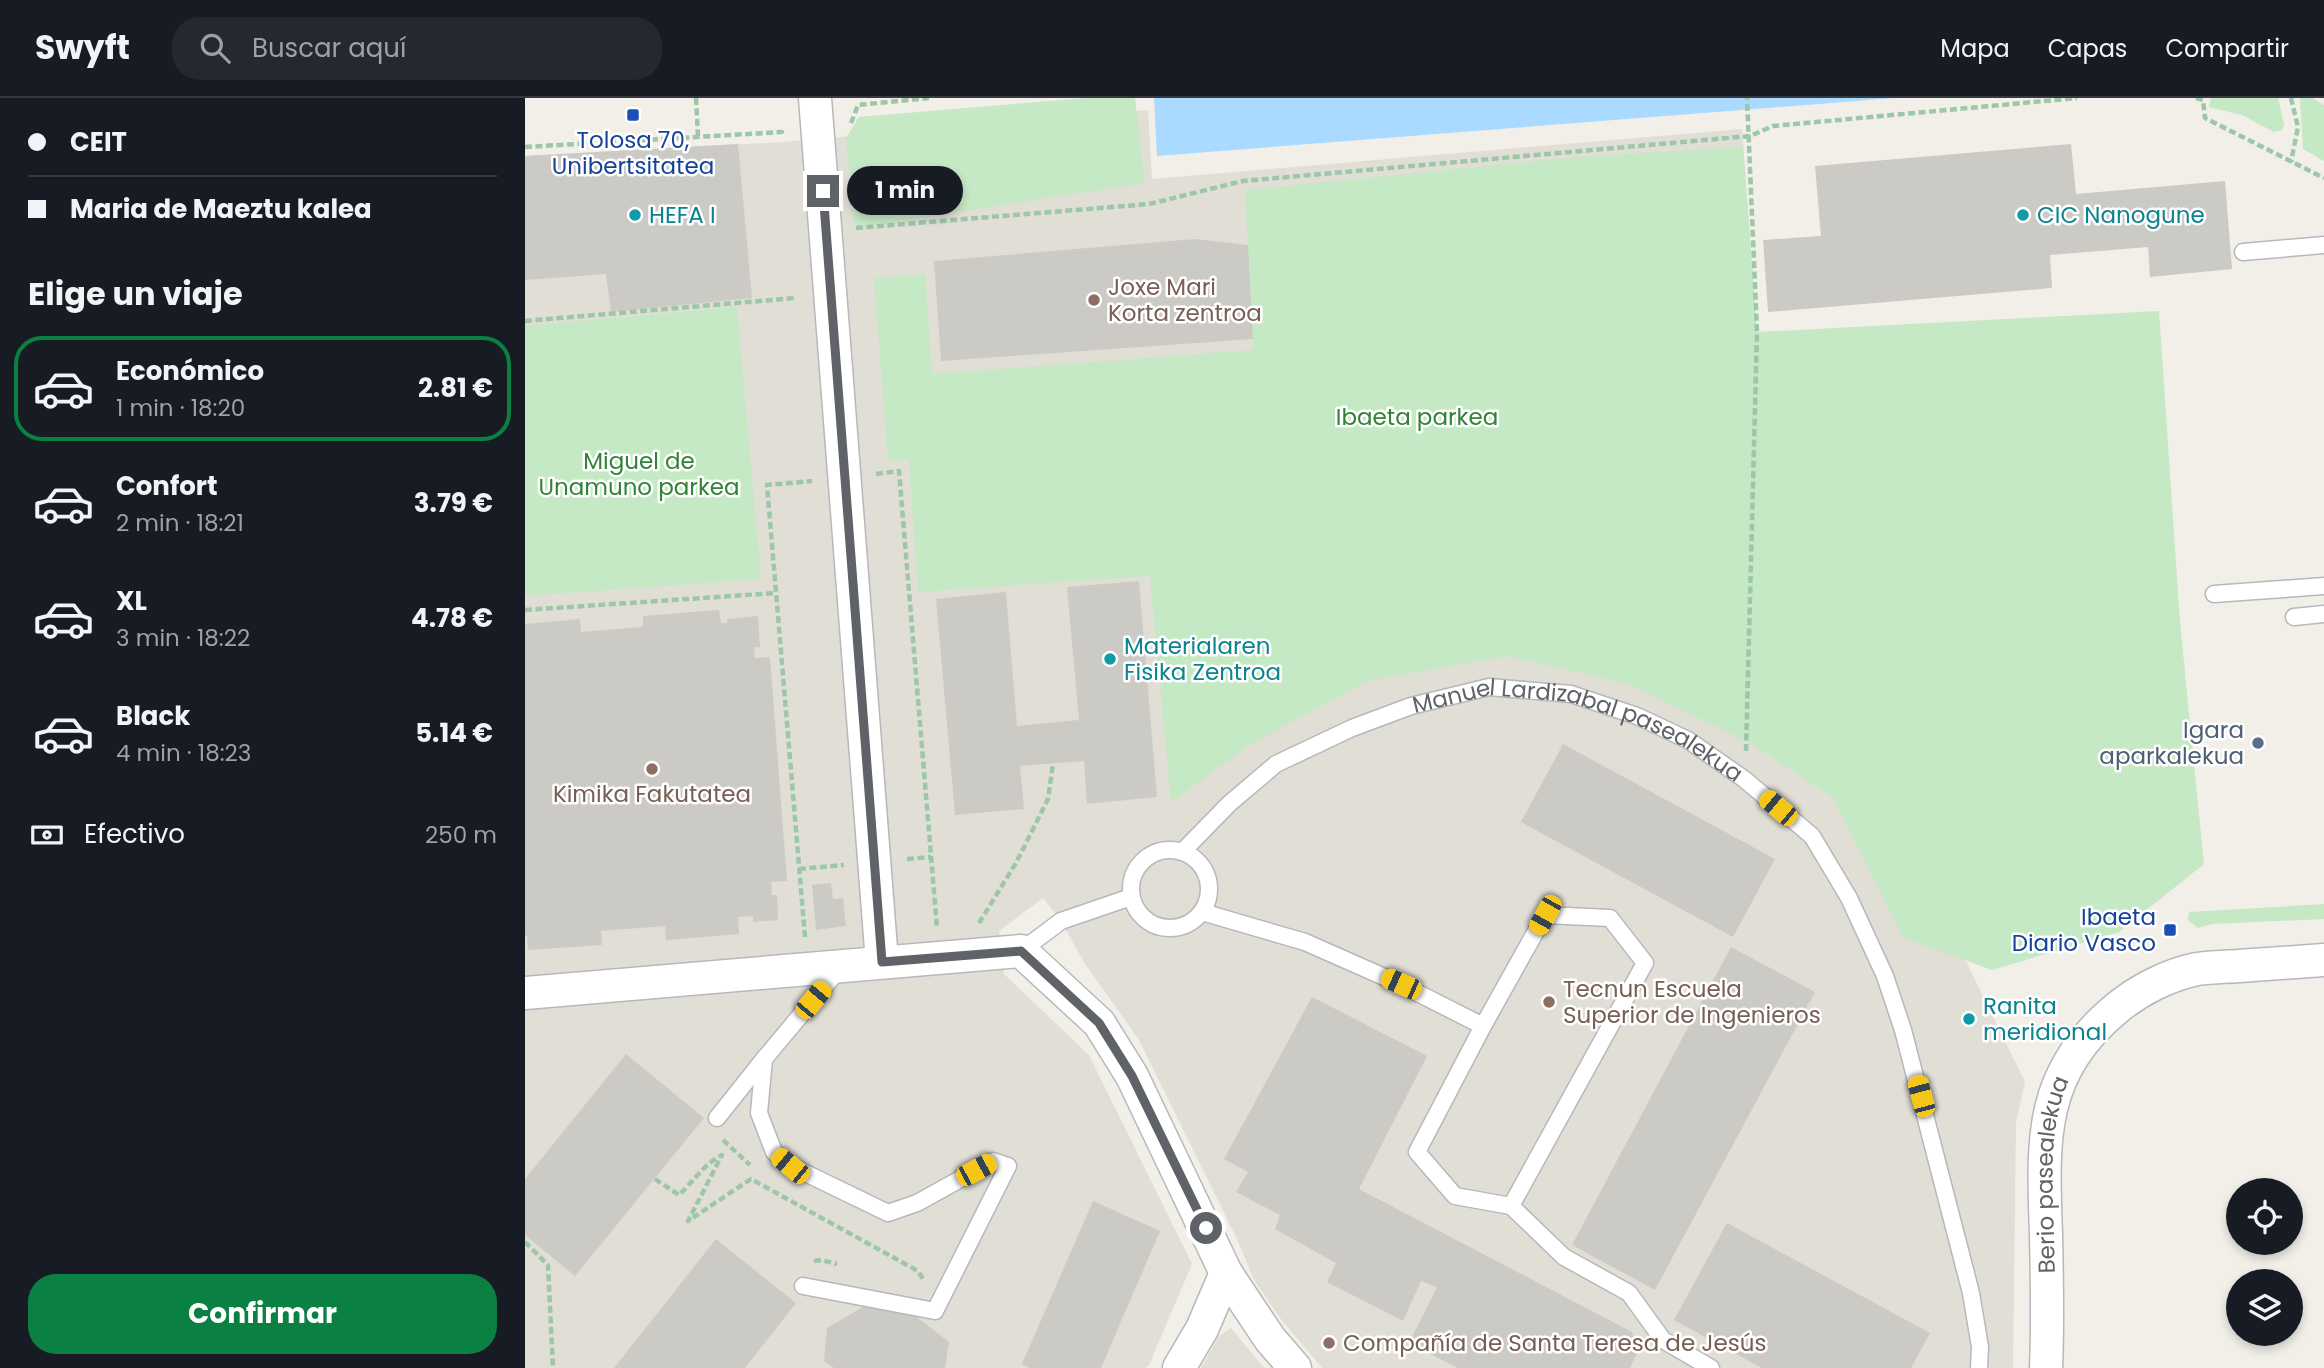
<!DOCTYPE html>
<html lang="es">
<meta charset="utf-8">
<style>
body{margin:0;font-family:Poppins,sans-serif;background:#242831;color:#f1f3f6;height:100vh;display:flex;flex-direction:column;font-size:26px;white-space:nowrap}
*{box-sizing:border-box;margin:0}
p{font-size:23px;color:#9ea1a6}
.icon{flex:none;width:38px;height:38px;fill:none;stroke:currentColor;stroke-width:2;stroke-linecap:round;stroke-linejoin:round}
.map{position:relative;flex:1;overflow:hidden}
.side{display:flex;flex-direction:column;background:#171b24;width:525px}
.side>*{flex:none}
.hud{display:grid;align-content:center;height:154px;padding:0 28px;background:#171b24}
.tools{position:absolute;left:1701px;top:1080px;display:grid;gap:14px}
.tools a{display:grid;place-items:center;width:77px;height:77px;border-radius:50%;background:#171b24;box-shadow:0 4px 10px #0003;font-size:35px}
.end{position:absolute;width:32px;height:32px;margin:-16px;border:9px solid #5f6368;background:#fff;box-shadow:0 0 0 4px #fff}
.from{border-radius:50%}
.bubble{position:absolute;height:49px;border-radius:24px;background:#171b24;box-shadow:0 4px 10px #0003;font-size:23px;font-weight:700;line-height:49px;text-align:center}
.car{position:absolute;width:21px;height:42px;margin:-21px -10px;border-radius:9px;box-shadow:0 0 5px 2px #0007;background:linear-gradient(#f5c518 24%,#345 0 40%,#f5c518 0 76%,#345 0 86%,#f5c518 0)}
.hud b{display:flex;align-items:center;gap:24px;height:66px;font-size:26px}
.hud b+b{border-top:2px solid #363941}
.hud i{width:18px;height:18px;background:#f1f3f6}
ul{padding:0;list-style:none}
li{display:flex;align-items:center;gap:21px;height:105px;margin:0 14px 10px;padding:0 14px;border:4px solid transparent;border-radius:28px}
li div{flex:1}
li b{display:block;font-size:26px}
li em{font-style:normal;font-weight:700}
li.selected{border-color:#0b8043}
li>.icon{width:63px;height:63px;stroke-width:1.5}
h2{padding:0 28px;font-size:32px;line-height:84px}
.pay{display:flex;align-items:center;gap:18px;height:77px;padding:0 28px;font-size:26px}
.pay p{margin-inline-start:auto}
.button{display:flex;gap:14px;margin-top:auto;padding:14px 28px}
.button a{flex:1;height:80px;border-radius:28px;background:#0b8043;color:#fff;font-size:28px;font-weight:700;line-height:80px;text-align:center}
header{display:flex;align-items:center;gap:42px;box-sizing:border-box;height:98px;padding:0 35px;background:#171b24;border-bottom:2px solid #363941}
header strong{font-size:33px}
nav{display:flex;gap:38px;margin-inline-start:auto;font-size:24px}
.search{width:490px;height:63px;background:#242831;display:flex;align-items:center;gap:18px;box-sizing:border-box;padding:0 24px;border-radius:28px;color:#9ea1a6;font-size:26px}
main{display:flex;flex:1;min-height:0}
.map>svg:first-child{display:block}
</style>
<header>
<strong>Swyft</strong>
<div class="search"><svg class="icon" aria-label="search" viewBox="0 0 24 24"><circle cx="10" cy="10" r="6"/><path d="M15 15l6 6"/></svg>Buscar aquí</div>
<nav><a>Mapa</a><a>Capas</a><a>Compartir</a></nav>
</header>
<main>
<section class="side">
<div class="hud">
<b><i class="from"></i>CEIT</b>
<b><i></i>Maria de Maeztu kalea</b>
</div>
<h2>Elige un viaje</h2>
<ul>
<li class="selected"><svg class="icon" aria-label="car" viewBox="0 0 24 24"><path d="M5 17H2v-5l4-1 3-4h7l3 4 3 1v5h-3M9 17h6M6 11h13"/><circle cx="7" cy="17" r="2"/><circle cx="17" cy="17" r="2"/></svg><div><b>Económico</b><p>1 min · 18:20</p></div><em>2.81 €</em></li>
<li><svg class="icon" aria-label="car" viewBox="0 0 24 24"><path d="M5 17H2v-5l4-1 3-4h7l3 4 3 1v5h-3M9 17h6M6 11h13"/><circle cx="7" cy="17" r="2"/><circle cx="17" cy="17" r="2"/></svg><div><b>Confort</b><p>2 min · 18:21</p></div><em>3.79 €</em></li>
<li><svg class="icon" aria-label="car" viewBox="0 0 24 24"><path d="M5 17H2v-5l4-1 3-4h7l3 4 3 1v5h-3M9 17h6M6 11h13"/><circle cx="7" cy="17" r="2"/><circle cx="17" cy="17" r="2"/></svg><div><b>XL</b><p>3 min · 18:22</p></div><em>4.78 €</em></li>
<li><svg class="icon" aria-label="car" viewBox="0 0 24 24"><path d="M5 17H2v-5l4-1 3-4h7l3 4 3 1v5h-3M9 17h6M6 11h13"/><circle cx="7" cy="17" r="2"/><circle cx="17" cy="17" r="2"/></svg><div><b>Black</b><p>4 min · 18:23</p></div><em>5.14 €</em></li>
</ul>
<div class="pay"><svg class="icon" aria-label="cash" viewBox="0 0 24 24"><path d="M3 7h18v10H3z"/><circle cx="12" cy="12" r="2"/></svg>Efectivo<p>250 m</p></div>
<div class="button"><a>Confirmar</a></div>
</section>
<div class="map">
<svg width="1799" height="1270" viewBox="0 0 1799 1270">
<rect width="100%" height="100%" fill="#f1efe8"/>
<path fill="#e1ded6" d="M623,12l4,69 590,-50 15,203 -11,409 86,56 115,125 78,160 -9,40 -3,246h-691l-42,-50 -26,-38 -17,-41 -98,-199 -54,-76 -24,-43 -18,-23 -44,33 5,43 85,81 103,209 -43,101 -4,3h-620v-1212l258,-14z
M706,1230l33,40h-63l18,-32z"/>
<path fill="#c5e8c5" d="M561,0h49l10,85 -290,45 -9,-90 13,-21z
M1686,0h67l6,27 -2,5 -8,2 -32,-17 -33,-8z
M1775,0h12l12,7v56l-21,-12z
M1218,49l14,185 402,-21 21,311 24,242 -85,68 -127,38 -88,-32 -72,-141 -86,-56 -117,-57 -122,-28 -139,25 -117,63 -80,59 -21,-227 -232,16 -9,-132 -21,1 -14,-183 51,-4 7,100 321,-24 -8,-160 333,-33z
M212,209l24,272 -236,17v-270z
M1799,806v15l-112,5 -14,4 -10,-8 1,-8z"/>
<path fill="#aadaff" d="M629,0h740l-737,58z"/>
<path fill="#cccac5" d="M213,46l14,154 -141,14 -5,-38 -81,6v-124z
M1546,46l5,50 149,-13 7,88 -82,8 -2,-30 -98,8 2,33 -284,24 -5,-72 58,-4 -6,-70z
M670,141l53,6 5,94 -312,22 -7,-100z
M614,483l18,216 -70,7 -3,-43 -64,5 4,43 -69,6 -19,-216 70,-7 11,134 62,-6 -12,-133z
M194,512l2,13h6v-4l31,-3 2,31h-6l1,11 15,-1 17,224 -16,1 1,13h5l1,25 -25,2v-6l-15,1 1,17 -73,6 -1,-14 -64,5 1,14 -74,5 -1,-15 -2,1v-312l55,-5 1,13 62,-5v-11z
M1038,646l212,115 -42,78 -212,-115z
M306,785l2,16 10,-1 3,28 -30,4 -4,-45z
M1206,849l84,45 -160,298 -83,-45z
M787,899l115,59 -68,133 273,143 5,21 -7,15h-172l-49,-25 28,-56 -16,-6 -18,40 -76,-39 9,-19 -61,-34 5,-14 -44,-23 12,-20 -24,-13z
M101,956l78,64 -129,158 -50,-41v-56z
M568,1103l67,30 -59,137h-71l-8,-4z
M1202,1125l203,110 -19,35h-149l-88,-48z
M191,1141l80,64 -51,65h-131z
M338,1209l51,8 35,27 -4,26h-111l-10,-7 3,-33z"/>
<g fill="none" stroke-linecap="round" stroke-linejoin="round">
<defs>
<g id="service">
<path d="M1718,154l81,-7"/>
<path d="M1689,496l110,-8"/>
<path d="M1769,519l30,-3"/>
<circle cx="645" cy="791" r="39"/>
<path id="s1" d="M657,754l48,-49 46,-39 76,-36 59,-22 78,-19 82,7 66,22 51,24 56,39 68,57 37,62 36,78 18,54 68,263 9,54 -1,21"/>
<path d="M677,814l103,30 95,42 83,42"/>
<path d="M1020,817l65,3 35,45 -134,243 -56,-10 -38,-44 66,-126z"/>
<path d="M496,853l40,-30 70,-24"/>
<path d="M192,1020l47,-59"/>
<path d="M986,1108l53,51 65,36 34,47 48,28"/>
<path d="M278,1188l132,25 73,-145 -15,-5 -76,42 -29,10 -97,-47 -17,-14 -15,-39 5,-54 76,-91"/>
</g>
<g id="minor">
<path d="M290,0l67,864"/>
<path d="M0,895l496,-42 78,72 33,53 94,197 44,66 25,29"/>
<path d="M654,1270l23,-39 24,-56"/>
<path id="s2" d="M1521,1270c2,-44 1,-88 0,-133 -3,-92 -9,-161 71,-227 22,-18 51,-33 80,-39 14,-2 28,-2 42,-3 29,-2 57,-4 85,-6"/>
</g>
</defs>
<use href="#service" stroke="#b5b8bc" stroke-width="19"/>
<use href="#minor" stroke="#b5b8bc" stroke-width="35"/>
<path stroke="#9cc7a9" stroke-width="4.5" stroke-dasharray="7 3.5" stroke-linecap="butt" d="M171,0l2,39
M1671,0l7,2 2,18 119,60
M1766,0l7,29 -7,35
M326,25l7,-18 71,-7
M0,49l257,-15v4
M331,130l293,-24 94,-23 507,-45 23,-10 304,-28
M0,223l270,-23
M351,376l23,-3 38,457
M0,512l251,-17
M1221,653l11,-419 -10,-234
M382,761l24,-2
M274,771l45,-4
M454,825l37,-60 32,-64 5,-35
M280,839l-38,-452 45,-4
M198,1042l27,25
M130,1081l24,16c14,-13 26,-32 43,-40l-34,66 63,-42 167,92 5,8
M0,1144l23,23 5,103
M289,1163l7,-1 16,4"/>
<use href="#service" stroke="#fff" stroke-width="16"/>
<use href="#minor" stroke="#fff" stroke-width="32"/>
</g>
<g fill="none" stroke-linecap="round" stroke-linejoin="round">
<path stroke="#5f6368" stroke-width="9" d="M298,93l59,771 139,-11 78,72 33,53 74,152"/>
</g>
<g fill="#1a4fb4" stroke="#fff" stroke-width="2.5">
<rect x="101" y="10" width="14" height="14" rx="3.5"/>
<rect x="1638" y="825" width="14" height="14" rx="3.5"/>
</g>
<g fill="#0f9aa8" stroke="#fff" stroke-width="2.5">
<circle cx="110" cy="117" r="7"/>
<circle cx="1498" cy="117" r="7"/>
<circle cx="585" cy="561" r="7"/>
<circle cx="1444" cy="921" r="7"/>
</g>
<g fill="#8d6e63" stroke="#fff" stroke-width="2.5">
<circle cx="569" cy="202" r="7"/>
<circle cx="127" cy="671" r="7"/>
<circle cx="1024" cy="904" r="7"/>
<circle cx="804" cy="1245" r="7"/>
</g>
<circle fill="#5c6f8a" stroke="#fff" stroke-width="2.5" cx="1733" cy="645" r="7"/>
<g text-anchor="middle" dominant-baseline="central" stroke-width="5" stroke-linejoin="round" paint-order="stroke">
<g font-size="23" fill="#164399" stroke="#fff">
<text x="108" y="42">Tolosa 70,<tspan x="108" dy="26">Unibertsitatea</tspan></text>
<text x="1631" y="819" text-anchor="end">Ibaeta<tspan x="1631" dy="26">Diario Vasco</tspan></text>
</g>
<g font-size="23" fill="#0d838f" stroke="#fff" text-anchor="start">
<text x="124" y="117">HEFA I</text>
<text x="1512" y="117">CIC Nanogune</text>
<text x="599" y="548">Materialaren<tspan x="599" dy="26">Fisika Zentroa</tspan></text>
<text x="1458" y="908">Ranita<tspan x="1458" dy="26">meridional</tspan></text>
</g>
<g font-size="23" fill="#785e54" stroke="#fff" text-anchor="start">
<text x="583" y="189">Joxe Mari<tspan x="583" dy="26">Korta zentroa</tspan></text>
<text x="127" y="696" text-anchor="middle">Kimika Fakutatea</text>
<text x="1038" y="891">Tecnun Escuela<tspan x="1038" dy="26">Superior de Ingenieros</tspan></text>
<text x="818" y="1245">Compañía de Santa Teresa de Jesús</text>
</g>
<g font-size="23" fill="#348238" stroke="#fff">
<text x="892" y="319">Ibaeta parkea</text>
<text x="114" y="363">Miguel de<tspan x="114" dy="26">Unamuno parkea</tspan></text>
</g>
<g font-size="23" fill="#4e5e75" stroke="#fff" text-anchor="end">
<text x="1719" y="632">Igara<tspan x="1719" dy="26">aparkalekua</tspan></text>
</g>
<g font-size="23" fill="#5f6368" stroke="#fff">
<text stroke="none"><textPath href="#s1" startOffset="453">Manuel Lardizabal pasealekua</textPath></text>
<text stroke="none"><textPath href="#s2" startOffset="194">Berio pasealekua</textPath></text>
</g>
</g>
</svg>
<div class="tools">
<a><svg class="icon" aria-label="locate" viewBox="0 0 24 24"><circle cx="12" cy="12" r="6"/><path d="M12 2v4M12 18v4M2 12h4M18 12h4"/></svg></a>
<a><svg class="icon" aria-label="layers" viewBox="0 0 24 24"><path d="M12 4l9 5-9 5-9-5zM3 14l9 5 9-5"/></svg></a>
</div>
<i class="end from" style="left:681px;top:1130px"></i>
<i class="end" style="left:298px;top:93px"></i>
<div class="bubble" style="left:322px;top:68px;width:116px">1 min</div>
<i class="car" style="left:1253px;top:710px;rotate:310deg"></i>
<i class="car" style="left:1020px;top:817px;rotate:209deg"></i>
<i class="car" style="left:876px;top:886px;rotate:294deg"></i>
<i class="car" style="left:288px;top:902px;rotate:40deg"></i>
<i class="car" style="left:1396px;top:998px;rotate:345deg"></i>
<i class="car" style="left:265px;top:1068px;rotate:309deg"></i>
<i class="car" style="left:451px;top:1072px;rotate:62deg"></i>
</div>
</main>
